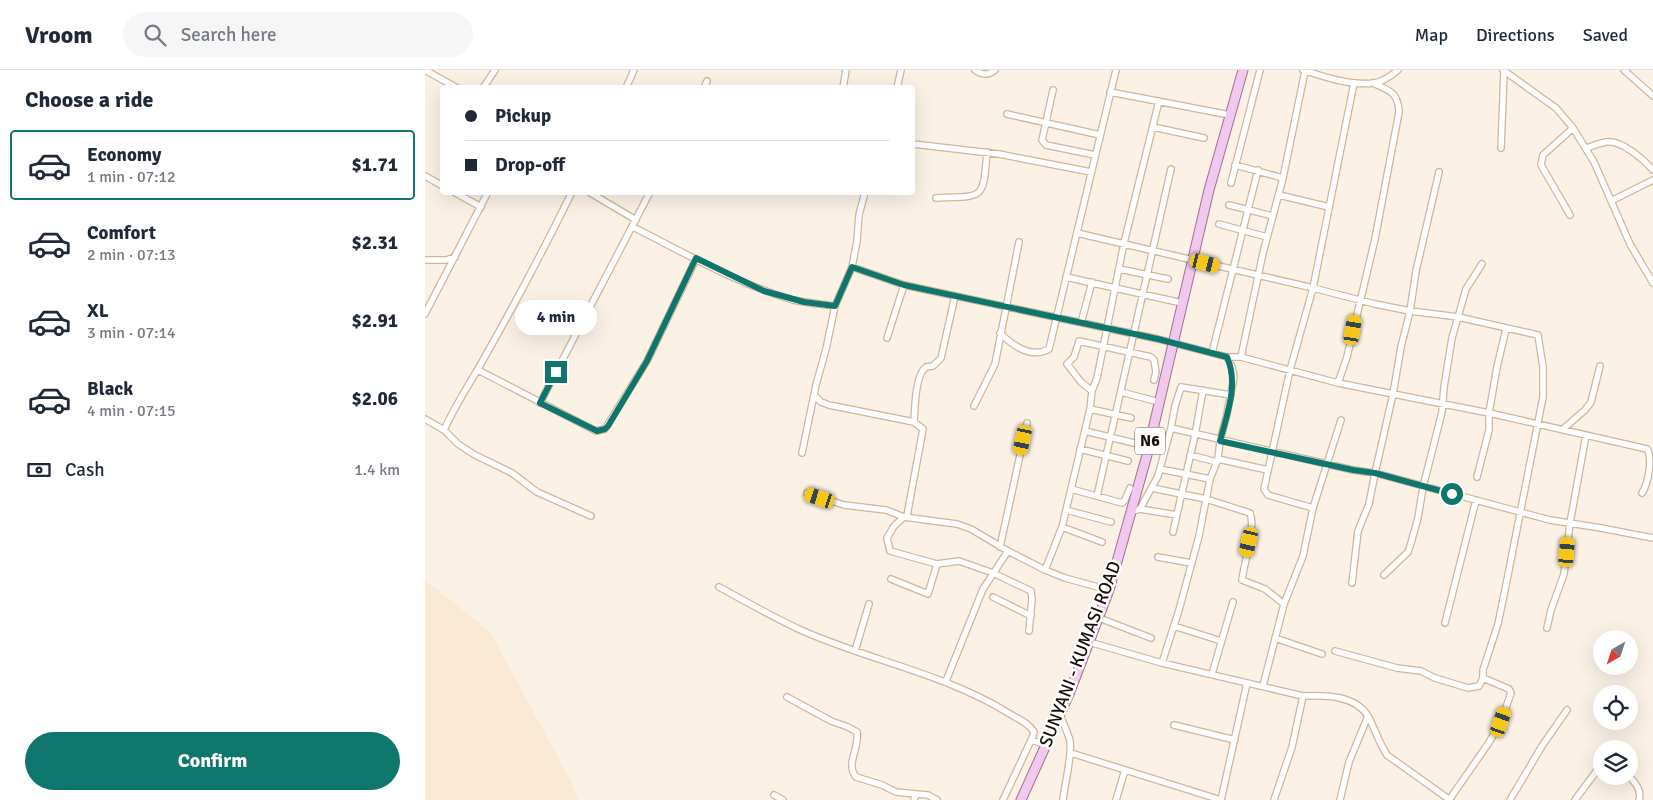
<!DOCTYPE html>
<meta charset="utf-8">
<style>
body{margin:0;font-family:Signika,sans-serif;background:#f6f6f7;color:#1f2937;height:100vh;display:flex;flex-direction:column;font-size:19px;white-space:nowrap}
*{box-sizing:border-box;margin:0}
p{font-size:16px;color:#747a83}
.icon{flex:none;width:28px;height:28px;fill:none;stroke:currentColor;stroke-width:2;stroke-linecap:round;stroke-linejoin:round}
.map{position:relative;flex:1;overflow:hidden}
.drawer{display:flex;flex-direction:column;background:#fff;width:425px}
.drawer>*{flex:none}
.guide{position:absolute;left:15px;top:15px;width:475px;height:110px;border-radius:5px;box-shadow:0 5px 20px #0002;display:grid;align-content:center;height:110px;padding:0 25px;background:#fff}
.needle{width:32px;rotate:219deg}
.fabs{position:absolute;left:1168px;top:560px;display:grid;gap:10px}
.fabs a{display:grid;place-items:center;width:45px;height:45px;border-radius:50%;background:#fff;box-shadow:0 5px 20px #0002;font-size:25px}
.end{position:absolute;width:22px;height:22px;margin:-11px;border:6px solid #0f766e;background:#fff;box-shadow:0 0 0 2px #fff}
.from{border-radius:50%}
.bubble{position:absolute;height:35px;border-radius:18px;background:#fff;box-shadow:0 5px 20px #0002;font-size:16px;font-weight:800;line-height:35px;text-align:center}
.car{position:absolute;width:15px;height:30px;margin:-15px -8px;border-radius:6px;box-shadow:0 0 4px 1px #0007;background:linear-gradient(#f5c518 24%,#345 0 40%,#f5c518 0 76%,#345 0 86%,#f5c518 0)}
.guide b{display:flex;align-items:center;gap:18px;height:48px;font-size:19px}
.guide b+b{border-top:1px solid #e0e1e3}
.guide i{width:12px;height:12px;background:#1f2937}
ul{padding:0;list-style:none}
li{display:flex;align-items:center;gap:15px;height:70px;margin:0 10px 8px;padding:0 15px;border:2px solid transparent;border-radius:5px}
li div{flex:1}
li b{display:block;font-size:19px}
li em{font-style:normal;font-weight:800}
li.active{border-color:#0f766e}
li>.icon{width:45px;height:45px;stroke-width:1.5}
h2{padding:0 25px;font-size:22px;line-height:60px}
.pay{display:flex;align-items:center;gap:12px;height:55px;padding:0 25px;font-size:19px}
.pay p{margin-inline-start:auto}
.primary-button{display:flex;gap:10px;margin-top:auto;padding:10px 25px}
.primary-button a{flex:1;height:58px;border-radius:30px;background:#0f766e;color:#fff;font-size:20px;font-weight:800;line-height:58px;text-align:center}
header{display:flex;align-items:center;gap:30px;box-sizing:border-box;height:70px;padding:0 25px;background:#fff;border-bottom:1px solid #e0e1e3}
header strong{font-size:24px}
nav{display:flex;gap:28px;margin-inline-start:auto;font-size:18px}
.search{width:350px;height:45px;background:#f6f6f7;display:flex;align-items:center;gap:12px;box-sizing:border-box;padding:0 18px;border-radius:28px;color:#747a83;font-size:19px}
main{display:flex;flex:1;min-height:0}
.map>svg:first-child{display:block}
</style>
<header>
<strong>Vroom</strong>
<div class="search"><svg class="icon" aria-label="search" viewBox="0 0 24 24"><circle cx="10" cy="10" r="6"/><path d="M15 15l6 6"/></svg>Search here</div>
<nav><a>Map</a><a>Directions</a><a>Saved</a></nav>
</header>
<main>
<section class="drawer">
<h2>Choose a ride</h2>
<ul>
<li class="active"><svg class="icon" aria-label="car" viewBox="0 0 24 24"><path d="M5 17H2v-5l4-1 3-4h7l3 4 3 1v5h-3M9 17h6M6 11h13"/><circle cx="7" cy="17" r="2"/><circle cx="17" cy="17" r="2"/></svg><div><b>Economy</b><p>1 min · 07:12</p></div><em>$1.71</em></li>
<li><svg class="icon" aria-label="car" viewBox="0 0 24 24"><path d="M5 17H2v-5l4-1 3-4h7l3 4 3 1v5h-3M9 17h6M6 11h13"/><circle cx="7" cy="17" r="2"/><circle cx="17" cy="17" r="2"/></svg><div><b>Comfort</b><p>2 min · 07:13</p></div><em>$2.31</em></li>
<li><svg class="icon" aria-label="car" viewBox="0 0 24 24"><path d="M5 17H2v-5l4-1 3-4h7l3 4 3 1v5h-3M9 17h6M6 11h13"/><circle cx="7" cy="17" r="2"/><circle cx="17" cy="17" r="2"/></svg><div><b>XL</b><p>3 min · 07:14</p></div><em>$2.91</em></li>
<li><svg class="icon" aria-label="car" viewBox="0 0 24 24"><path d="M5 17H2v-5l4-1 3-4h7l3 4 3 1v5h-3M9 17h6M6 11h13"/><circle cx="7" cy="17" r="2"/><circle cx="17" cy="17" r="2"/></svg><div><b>Black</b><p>4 min · 07:15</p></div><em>$2.06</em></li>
</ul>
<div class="pay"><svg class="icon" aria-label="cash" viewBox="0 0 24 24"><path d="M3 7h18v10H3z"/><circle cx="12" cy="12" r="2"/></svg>Cash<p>1.4 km</p></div>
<div class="primary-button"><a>Confirm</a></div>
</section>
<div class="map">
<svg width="1228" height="730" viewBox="0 0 1228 730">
<rect width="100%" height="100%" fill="#fcf1e5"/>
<path fill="#fce9d3" d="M0,510l65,52 83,153 5,15h-153z"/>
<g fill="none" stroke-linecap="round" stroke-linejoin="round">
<defs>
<path id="minor" d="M0,0l32,18
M550,0c7,5 13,6 20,0
M878,0c21,7 48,16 71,13 9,-1 17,-7 24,-13
M1078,0l53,38 17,20 21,34 36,82 23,39
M1199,0l29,26
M58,18l12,-18
M201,18l8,-18
M279,18l3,-7
M418,18l3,-18
M472,18l4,-18
M628,20l-11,50 4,5 49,10
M685,22l120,23
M582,44l93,21
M728,57l51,11
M488,74l86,10 92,18
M1076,78l3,-77
M1161,78c7,-2 13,-5 20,-6 16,-2 37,17 47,28
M810,95l48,13
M0,106l18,10
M806,113l29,-113
M29,122l27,15
M164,122l47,28
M854,125l50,12
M511,128c48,-2 47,3 51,-46
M1186,131l42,-21
M804,135l44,11
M1145,145l-29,-50 2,-10 30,-27
M794,154l48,13
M208,157c52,26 104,57 160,73 14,3 28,4 42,6l17,-39 5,-26 2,-26 6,-23
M652,163l236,55 62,16 35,7 48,6 80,18 5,32v30l-37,188 -8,39 -15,46v8l26,11 2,4 -10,29 -13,22 -39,56
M0,190h21l9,-3
M427,197l52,18 254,54 69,18h14l97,26 151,30 158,36c6,10 1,35 -5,44
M694,199l49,10
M641,207l116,26
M0,244l63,-122
M656,253l11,-41
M575,263c12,12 31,26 49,16l67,-279
M462,268l17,-53
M787,283l46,-183
M816,287l22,-104 20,-75 22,-107
M53,300l118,61 9,-2 42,-68 49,-102
M913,313l9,-26 28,-118 24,-127c-1,-20 -9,-21 -26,-29
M667,321l-11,-9 -14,-18 7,-7 5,-16 72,16 3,3 2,12 -2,8
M696,322l38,10
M389,325l7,7 8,3 85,17 9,7 -16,87
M115,333l110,-211
M549,336l21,-42 24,-122
M665,339l41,9
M0,349l19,11 14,14 17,11 37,18 25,19 54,24
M489,352c1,-14 1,-47 12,-55l7,-1 8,-8 14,-62
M746,358l4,-22 6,-19 50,8
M1138,359l22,-19 6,-8 9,-36
M19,360c12,-27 29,-51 43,-77 30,-53 58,-106 85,-161
M660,361l49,12
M655,379l48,12
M377,383l14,-68 10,-36 9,-43
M765,385l27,7
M793,389l50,11
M735,399l50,10
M1052,407l12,-47v-17l8,-46 9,-38
M727,418l54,11 44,14c6,14 -6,50 -8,67l23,9 19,15
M646,419l51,14 3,-3 5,-12
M382,423l37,12 42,5 18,7 53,7 14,5 37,22 37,19
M672,426l74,-327
M888,438l-45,-13 -4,-6 26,-119 23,-82 41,-205
M715,439l37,6
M641,440l45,12
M708,441l7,-2 18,-33 13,-48 182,42 22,3 175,47 51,8 52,10
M479,447l-10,9 -7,12 3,13 47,13 22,-3 34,12 38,18 1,8 -3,32
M637,457l40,15
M748,462l22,-97 8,-45
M575,477l27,-124
M733,487l33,6
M959,505l24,-23 3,-9 7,-25 5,-31 19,-75 2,-25 8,-49 14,-49 16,-25
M466,509l37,15 9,-30
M927,513l6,-52 11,-27 6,-31 18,-79 8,-47 9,-36 6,-40 23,-99
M294,517c28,15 55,31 84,44 68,30 143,43 207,83 8,5 19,9 24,18l-1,4 -30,64
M684,520l-44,-12 -20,-8 17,-43 28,-118 2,-18 5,-13 27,-135 35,-142
M568,527l38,19
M674,548l52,20
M1020,553l31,-123
M749,556l47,15
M1122,558l4,-18 13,-36 6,-51 16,-88
M850,568l47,16
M664,572l73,21 141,33c22,-1 52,-1 65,20 7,13 11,27 19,39l63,45
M430,581l14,-47
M910,581l62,17 24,3 14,7 33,10 11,-2 4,-8
M737,593l17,-53 20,-74 11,-57 8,-20 2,-18 7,-27 7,-37 -2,-10 -5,-10
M787,604l21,-72
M521,611l37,-92 25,-38
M838,616l21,-82 19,-48 10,-48 28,-88
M362,627l44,24 17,6 9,5c3,16 -12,32 -1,45l26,8 14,7 20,2
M635,645c3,8 8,17 10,26 2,17 -5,41 -7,59
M749,655l61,15
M606,670l14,4
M646,683l150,47
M1204,706c6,7 13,14 10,24
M349,725l9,5
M489,730l2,-6 12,1 9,5
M691,730l9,-30
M796,730l26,-117
M849,730l18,-53 11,-51
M915,730l9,-38 19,-46
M1085,730l32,-54 25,-36
M1150,730l26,-35"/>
<path id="primary" d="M596,730l48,-106 40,-104 38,-135 62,-265 34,-120"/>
</defs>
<use href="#minor" stroke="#cfb699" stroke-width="8"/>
<use href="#primary" stroke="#9f6f94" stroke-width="11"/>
<use href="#minor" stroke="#fff" stroke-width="5.5"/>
<use href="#primary" stroke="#f2c8ee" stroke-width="9"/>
</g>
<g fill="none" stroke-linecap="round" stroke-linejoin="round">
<path stroke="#0f766e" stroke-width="6" d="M131,302l-16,31 57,28 8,-2 3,-3 39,-65 49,-103 68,33 40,11 31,4 17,-39 52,18 254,54 69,18c12,27 0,57 -7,84l133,29 22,3 77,21"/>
</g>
<g text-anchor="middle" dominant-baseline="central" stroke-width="5" stroke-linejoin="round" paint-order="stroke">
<rect fill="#fff" stroke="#5c564f" stroke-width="1" x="710" y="357.5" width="30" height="27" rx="4"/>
<g font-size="16" font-weight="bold" fill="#160d04">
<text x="725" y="371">N6</text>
</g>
<g font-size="18" fill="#160d04" stroke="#fff">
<text transform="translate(655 584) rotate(-69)">SUNYANI - KUMASI ROAD</text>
</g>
</g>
</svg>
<div class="fabs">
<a><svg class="needle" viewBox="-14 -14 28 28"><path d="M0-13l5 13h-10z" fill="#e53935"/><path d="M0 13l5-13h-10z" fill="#747a83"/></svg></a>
<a><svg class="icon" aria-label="locate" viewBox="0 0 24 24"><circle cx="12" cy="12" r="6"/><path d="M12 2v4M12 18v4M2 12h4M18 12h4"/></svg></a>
<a><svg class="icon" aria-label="layers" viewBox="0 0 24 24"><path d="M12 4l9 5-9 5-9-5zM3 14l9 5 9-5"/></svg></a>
</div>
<i class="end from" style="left:1027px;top:424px"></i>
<i class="end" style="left:131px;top:302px"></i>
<div class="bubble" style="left:90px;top:230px;width:82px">4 min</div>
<i class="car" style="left:780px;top:193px;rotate:104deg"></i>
<i class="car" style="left:928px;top:260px;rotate:10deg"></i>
<i class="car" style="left:598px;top:370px;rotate:192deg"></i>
<i class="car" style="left:395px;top:428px;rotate:288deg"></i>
<i class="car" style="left:824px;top:472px;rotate:193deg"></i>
<i class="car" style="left:1142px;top:482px;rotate:5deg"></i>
<i class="car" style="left:1076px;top:652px;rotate:19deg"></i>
<div class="guide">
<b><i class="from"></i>Pickup</b>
<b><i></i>Drop-off</b>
</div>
</div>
</main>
